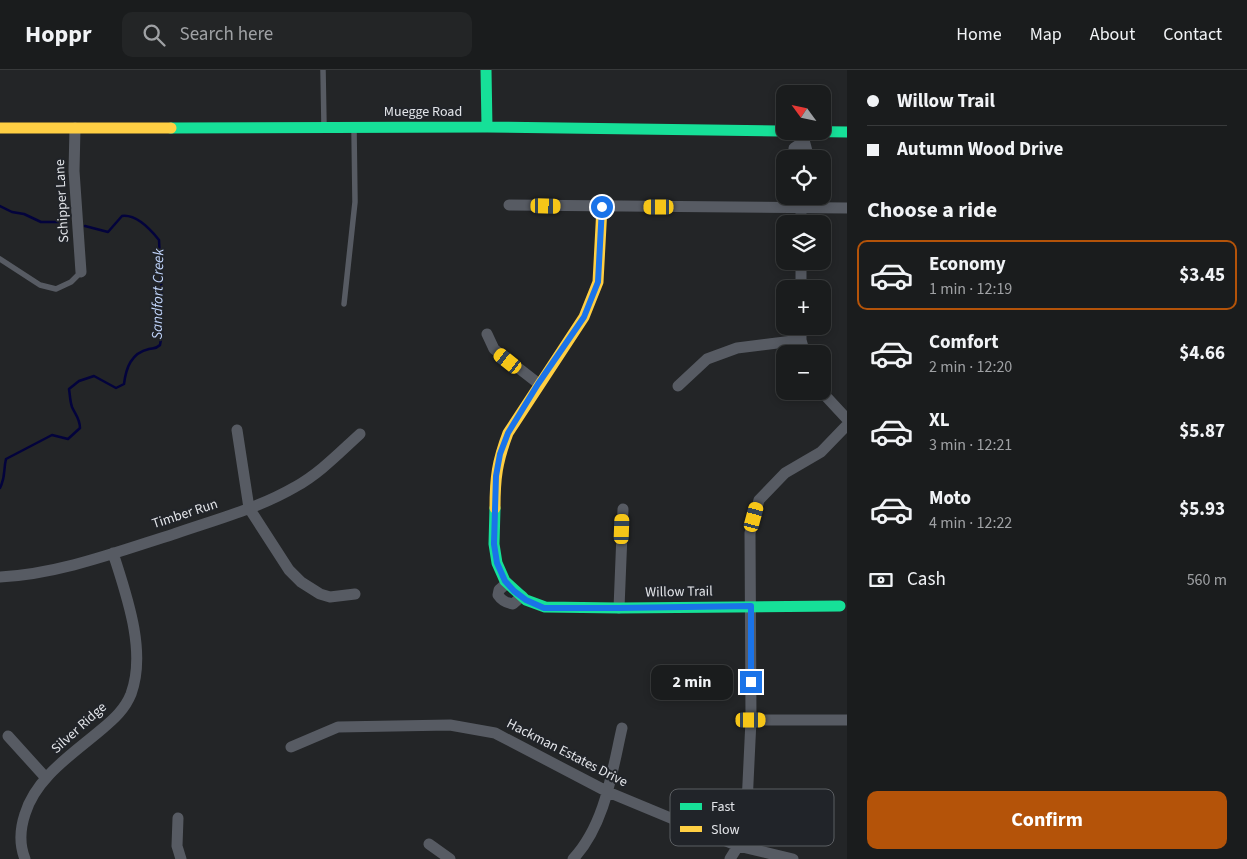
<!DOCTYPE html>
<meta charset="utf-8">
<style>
body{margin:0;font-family:"Source Sans 3",sans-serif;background:#232526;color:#f1f3f6;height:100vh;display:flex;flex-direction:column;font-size:19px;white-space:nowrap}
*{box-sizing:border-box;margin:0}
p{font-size:16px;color:#9fa1a4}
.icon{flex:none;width:28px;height:28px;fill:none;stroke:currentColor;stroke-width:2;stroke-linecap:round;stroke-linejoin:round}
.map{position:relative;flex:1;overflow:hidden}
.drawer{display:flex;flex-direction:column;background:#1a1c1d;width:400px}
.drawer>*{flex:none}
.top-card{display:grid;align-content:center;height:110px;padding:0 20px;background:#1a1c1d}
.needle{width:32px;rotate:303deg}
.tools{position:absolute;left:776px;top:15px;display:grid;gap:10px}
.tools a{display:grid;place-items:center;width:55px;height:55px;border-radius:10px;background:#1a1c1d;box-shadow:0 2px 8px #0003,0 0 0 1px #383a3b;font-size:25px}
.end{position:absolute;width:22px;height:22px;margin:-11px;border:6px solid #1a73e8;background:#fff;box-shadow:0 0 0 2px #fff}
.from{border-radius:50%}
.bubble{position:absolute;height:35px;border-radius:10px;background:#1a1c1d;box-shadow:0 2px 8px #0003,0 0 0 1px #383a3b;font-size:16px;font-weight:700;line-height:35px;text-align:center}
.car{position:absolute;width:15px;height:30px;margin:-15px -8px;border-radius:6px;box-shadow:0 0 4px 1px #0007;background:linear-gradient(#f5c518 24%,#345 0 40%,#f5c518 0 76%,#345 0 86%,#f5c518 0)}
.top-card b{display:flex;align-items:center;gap:18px;height:48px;font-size:19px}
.top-card b+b{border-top:1px solid #383a3b}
.top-card i{width:12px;height:12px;background:#f1f3f6}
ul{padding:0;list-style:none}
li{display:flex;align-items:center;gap:15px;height:70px;margin:0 10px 8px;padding:0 10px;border:2px solid transparent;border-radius:10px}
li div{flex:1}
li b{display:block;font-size:19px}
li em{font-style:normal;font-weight:700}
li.selected{border-color:#b45309}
li>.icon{width:45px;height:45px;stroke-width:1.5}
h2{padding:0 20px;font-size:22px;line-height:60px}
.pay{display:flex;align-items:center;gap:12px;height:55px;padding:0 20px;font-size:19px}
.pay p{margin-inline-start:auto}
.action{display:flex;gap:10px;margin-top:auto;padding:10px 20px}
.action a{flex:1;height:58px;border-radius:10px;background:#b45309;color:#fff;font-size:20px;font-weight:700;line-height:58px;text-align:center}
header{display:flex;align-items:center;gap:30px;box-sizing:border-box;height:70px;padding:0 25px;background:#1a1c1d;border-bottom:1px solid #383a3b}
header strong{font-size:24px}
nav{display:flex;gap:28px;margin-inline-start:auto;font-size:18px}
.search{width:350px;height:45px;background:#232526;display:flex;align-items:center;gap:12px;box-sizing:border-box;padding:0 18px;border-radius:10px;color:#9fa1a4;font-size:19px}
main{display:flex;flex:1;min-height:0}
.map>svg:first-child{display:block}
</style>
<header>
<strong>Hoppr</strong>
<div class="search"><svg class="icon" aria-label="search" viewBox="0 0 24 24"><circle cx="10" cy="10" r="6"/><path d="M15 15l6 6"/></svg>Search here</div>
<nav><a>Home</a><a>Map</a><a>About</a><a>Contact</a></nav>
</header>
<main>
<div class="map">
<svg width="847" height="789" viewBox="0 0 847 789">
<rect width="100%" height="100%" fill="#232527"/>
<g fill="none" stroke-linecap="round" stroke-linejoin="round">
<path stroke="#03033c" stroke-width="2.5" d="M0,136l12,6 12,2 17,8h25
M0,418c6,-12 3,-17 6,-29l46,-24 16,4 12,-11c0,-9 -5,-14 -8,-21 -2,-6 -2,-12 -3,-18l10,-8 15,-5 22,12 8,-4c2,-16 7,-31 25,-35 5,-1 7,0 11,-4l2,-12 -2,-15 2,-17 -3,-61c-8,-10 -23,-26 -37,-24l-14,16 -23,-6"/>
<path stroke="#575b63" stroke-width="5.5" d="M323,0l1,55
M0,189l40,26 16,4 15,-7 10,-10
M344,234l11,-102 -1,-73"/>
<path stroke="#575b63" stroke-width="11" d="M75,58l-1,43 7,101
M803,62c0,10 5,17 5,27
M794,89v-11l9,-6
M509,135l338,3
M801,137v17
M801,191v28
M801,256v14l4,14
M487,264l7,15 45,35
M678,316l29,-27 30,-11 64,-8
M821,321l26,28
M237,360l12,78 40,62 12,12 19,12 10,3 25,-3
M0,507c59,-3 117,-25 174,-43 40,-14 83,-25 121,-47 24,-13 44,-34 65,-53
M507,513l-8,7 -1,5c4,6 8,8 15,9l9,-8
M619,538l4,-99
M751,650h96
M8,666l38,42
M291,677l47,-20 112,-2 45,8 113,59 130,54 55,13
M178,748l-1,28 4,13
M429,774l21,15
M25,789c-6,-15 -5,-30 0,-45 11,-37 49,-61 77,-85 12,-10 23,-20 29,-35 16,-43 -5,-100 -18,-141
M573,789c32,-34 39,-87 49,-131
M730,789l8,-13 9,-42 4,-84 -1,-187 9,-33 26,-27 36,-21 26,-27"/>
<path stroke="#16e098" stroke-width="11" d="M486,0l1,57
M171,58l316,-1 360,5
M495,438l-1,36 3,19 8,18 21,19 19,7 74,1 221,-2"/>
<path stroke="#ffcf43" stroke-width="11" d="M0,58h171
M495,438c0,-30 2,-46 13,-75l76,-116 14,-35 4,-75"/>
</g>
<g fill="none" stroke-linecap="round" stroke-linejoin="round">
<path stroke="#1a73e8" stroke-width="6" d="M602,137l-4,75 -14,35 -46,67 -30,49 -8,21 -4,22 -2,68 3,19 8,18 9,10 12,9 18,8h75l132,-2v76"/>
</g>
<g text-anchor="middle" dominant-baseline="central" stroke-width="4" stroke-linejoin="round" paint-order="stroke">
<g font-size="14" fill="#e2e4e8" stroke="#212429">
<text x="423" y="42">Muegge Road</text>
<text transform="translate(62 131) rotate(-93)">Schipper Lane</text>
<text transform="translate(185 444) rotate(-18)">Timber Run</text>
<text transform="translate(679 522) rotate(-1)">Willow Trail</text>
<text transform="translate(79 658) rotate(-42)">Silver Ridge</text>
<text transform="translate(567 683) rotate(27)">Hackman Estates Drive</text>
</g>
<g font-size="15" font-style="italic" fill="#c2d6fc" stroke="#212429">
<text transform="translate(158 224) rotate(-89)">Sandfort Creek</text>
</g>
</g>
<rect x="670" y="719" width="164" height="57" rx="8" fill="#212429" stroke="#5b5e62" stroke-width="1"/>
<rect x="680" y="733" width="22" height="7" fill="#16e098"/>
<rect x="680" y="756" width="22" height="6" fill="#ffcf43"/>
<g font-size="14" fill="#e2e4e8">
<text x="711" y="741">Fast</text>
<text x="711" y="764">Slow</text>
</g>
</svg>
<div class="tools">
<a><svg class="needle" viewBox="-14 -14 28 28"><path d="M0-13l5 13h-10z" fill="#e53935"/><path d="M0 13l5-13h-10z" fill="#9fa1a4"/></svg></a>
<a><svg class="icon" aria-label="locate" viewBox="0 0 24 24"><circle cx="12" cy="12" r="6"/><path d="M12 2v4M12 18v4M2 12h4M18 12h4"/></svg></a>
<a><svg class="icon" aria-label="layers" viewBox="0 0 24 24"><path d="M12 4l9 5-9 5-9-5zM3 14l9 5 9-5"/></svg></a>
<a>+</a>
<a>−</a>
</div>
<i class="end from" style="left:602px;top:137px"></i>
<i class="end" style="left:751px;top:612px"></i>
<div class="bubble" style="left:651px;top:595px;width:82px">2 min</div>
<i class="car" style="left:546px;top:136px;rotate:91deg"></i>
<i class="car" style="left:659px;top:137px;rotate:270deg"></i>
<i class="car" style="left:508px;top:291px;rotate:308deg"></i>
<i class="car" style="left:754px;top:447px;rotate:15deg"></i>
<i class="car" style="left:622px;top:459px;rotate:2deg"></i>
<i class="car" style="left:751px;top:650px;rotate:90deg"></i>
</div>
<section class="drawer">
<div class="top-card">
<b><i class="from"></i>Willow Trail</b>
<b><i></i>Autumn Wood Drive</b>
</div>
<h2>Choose a ride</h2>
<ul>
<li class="selected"><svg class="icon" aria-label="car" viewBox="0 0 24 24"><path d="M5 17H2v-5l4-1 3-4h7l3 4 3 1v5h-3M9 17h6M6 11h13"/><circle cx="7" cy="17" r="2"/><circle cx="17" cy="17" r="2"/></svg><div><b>Economy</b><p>1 min · 12:19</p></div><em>$3.45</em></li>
<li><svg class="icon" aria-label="car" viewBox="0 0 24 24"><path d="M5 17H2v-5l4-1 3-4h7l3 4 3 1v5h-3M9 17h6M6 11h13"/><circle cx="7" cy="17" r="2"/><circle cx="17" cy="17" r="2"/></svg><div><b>Comfort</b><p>2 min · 12:20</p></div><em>$4.66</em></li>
<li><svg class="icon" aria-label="car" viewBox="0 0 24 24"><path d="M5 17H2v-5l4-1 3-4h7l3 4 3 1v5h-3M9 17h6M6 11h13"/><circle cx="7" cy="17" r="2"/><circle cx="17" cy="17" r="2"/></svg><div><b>XL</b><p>3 min · 12:21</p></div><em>$5.87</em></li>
<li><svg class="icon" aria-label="car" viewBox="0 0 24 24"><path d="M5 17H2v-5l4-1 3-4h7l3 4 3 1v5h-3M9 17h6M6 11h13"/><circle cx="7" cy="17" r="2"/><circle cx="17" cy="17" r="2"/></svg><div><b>Moto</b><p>4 min · 12:22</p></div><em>$5.93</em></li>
</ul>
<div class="pay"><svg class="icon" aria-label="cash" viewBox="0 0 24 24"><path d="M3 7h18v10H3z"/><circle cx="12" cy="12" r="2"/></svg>Cash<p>560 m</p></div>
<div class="action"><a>Confirm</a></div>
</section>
</main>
